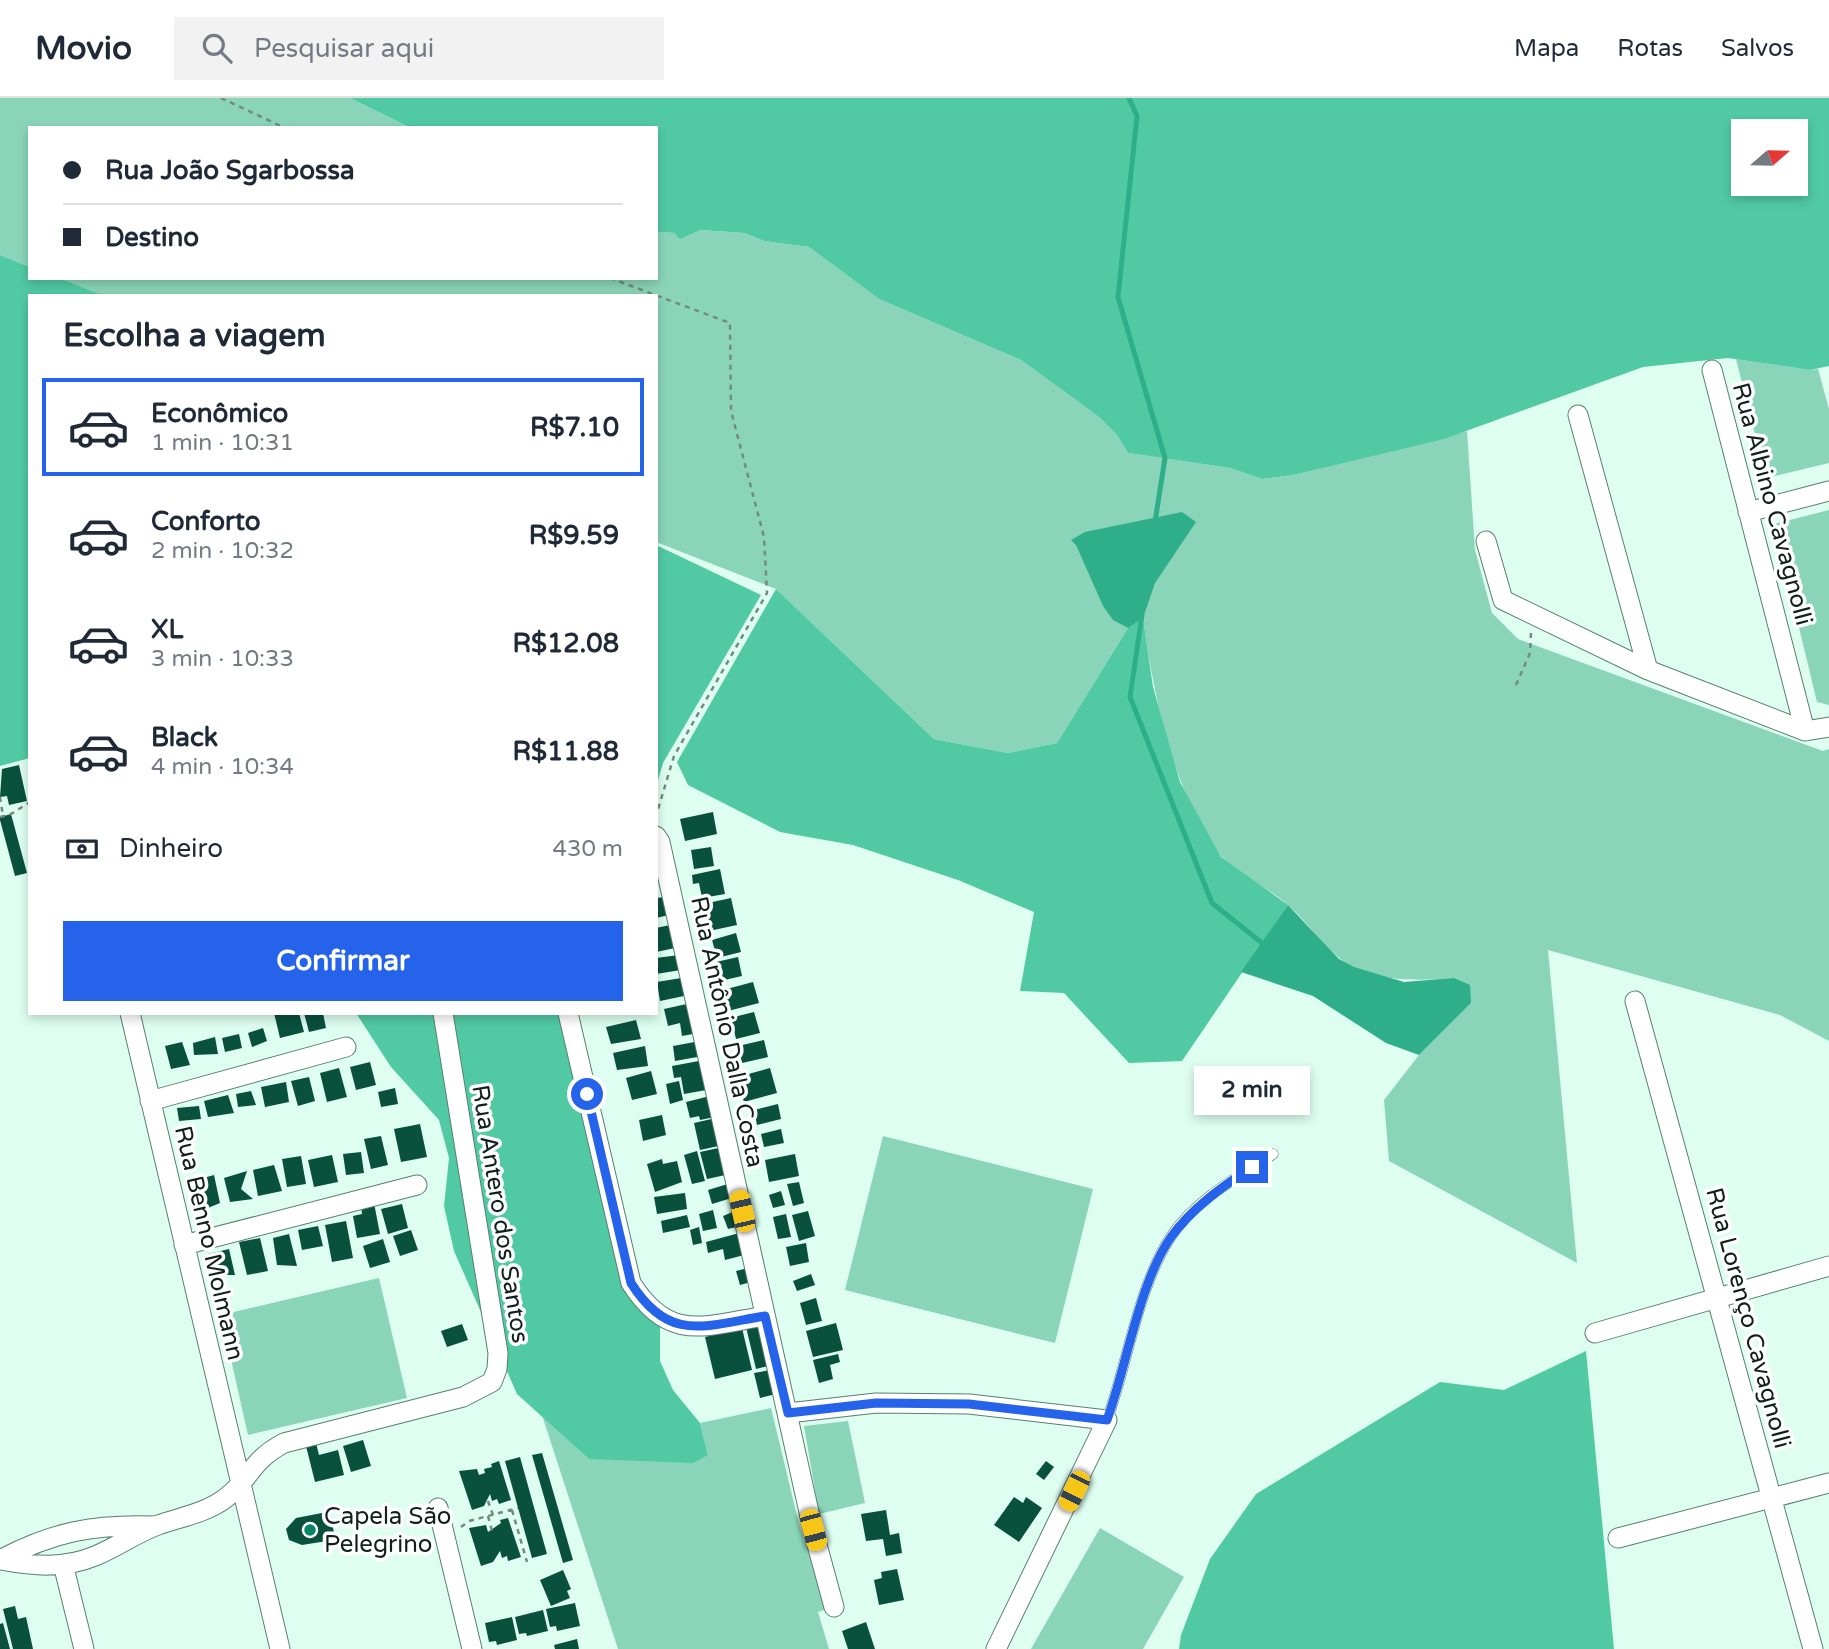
<!DOCTYPE html>
<html lang="pt">
<meta charset="utf-8">
<style>
body{margin:0;font-family:"Varela Round",sans-serif;background:#f2f2f3;color:#1f2937;height:100vh;display:flex;flex-direction:column;font-size:26px;white-space:nowrap}
*{box-sizing:border-box;margin:0}
p{font-size:23px;color:#747a83}
.icon{flex:none;width:38px;height:38px;fill:none;stroke:currentColor;stroke-width:2;stroke-linecap:round;stroke-linejoin:round}
.map{position:relative;flex:1;overflow:hidden}
.details{position:absolute;left:28px;top:196px;width:630px;height:721px;display:flex;flex-direction:column;background:#fff;border-radius:0px;box-shadow:0 4px 10px #0003}
.details>*{flex:none}
.hud{position:absolute;left:28px;top:28px;width:630px;height:154px;border-radius:0px;box-shadow:0 4px 10px #0003;display:grid;align-content:center;height:154px;padding:0 35px;background:#fff}
.needle{width:46px;rotate:70deg}
.fabs{position:absolute;left:1731px;top:21px;display:grid;gap:14px}
.fabs a{display:grid;place-items:center;width:77px;height:77px;border-radius:0px;background:#fff;box-shadow:0 4px 10px #0003;font-size:35px}
.end{position:absolute;width:32px;height:32px;margin:-16px;border:9px solid #2563eb;background:#fff;box-shadow:0 0 0 4px #fff}
.from{border-radius:50%}
.bubble{position:absolute;height:49px;border-radius:0px;background:#fff;box-shadow:0 4px 10px #0003;font-size:23px;font-weight:700;line-height:49px;text-align:center}
.car{position:absolute;width:21px;height:42px;margin:-21px -10px;border-radius:9px;box-shadow:0 0 5px 2px #0007;background:linear-gradient(#f5c518 24%,#345 0 40%,#f5c518 0 76%,#345 0 86%,#f5c518 0)}
.hud b{display:flex;align-items:center;gap:24px;height:66px;font-size:26px}
.hud b+b{border-top:2px solid #e0e1e3}
.hud i{width:18px;height:18px;background:#1f2937}
ul{padding:0;list-style:none}
li{display:flex;align-items:center;gap:21px;height:98px;margin:0 14px 10px;padding:0 21px;border:4px solid transparent;border-radius:0px}
li div{flex:1}
li b{display:block;font-size:26px}
li em{font-style:normal;font-weight:700}
li.selected{border-color:#2563eb}
li>.icon{width:63px;height:63px;stroke-width:1.5}
h2{padding:0 35px;font-size:32px;line-height:84px}
.pay{display:flex;align-items:center;gap:18px;height:77px;padding:0 35px;font-size:26px}
.pay p{margin-inline-start:auto}
.cta{display:flex;gap:14px;margin-top:auto;padding:14px 35px}
.cta a{flex:1;height:80px;border-radius:0px;background:#2563eb;color:#fff;font-size:28px;font-weight:700;line-height:80px;text-align:center}
header{display:flex;align-items:center;gap:42px;box-sizing:border-box;height:98px;padding:0 35px;background:#fff;border-bottom:2px solid #e0e1e3}
header strong{font-size:33px}
nav{display:flex;gap:38px;margin-inline-start:auto;font-size:24px}
.search{width:490px;height:63px;background:#f2f2f3;display:flex;align-items:center;gap:18px;box-sizing:border-box;padding:0 24px;border-radius:0px;color:#747a83;font-size:26px}
.map>svg:first-child{display:block}
</style>
<header>
<strong>Movio</strong>
<div class="search"><svg class="icon" aria-label="search" viewBox="0 0 24 24"><circle cx="10" cy="10" r="6"/><path d="M15 15l6 6"/></svg>Pesquisar aqui</div>
<nav><a>Mapa</a><a>Rotas</a><a>Salvos</a></nav>
</header>
<div class="map">
<svg width="1829" height="1551" viewBox="0 0 1829 1551">
<rect width="100%" height="100%" fill="#ddfef1"/>
<path fill="#8ad5b9" d="M0,0h350l61,30h-381v139l-30,-12z
M699,132l45,3 20,8 45,6 70,52 142,61 78,57 18,18 11,18 102,15 32,11 31,-4 174,-44 8,119 17,63 26,26 305,112 6,-2v292l-49,-26 -232,-65 29,313 -188,-102 -5,-61 35,-45 52,-52 -17,-25c-35,3 -89,5 -117,-22 -17,-15 -31,-35 -48,-50 -19,-18 -54,-32 -69,-51 -48,-65 -66,-159 -77,-236l-15,9 -71,115 -49,10 -74,-14 -158,-150 -120,-47v-246h-551l-46,-18h597v-46l18,1 6,5z
M1736,261l74,11 8,-1 11,40v54l-63,15z
M1829,412v195l-12,-3 -43,-178z
M883,1038l210,53 -38,154 -210,-53z
M379,1180l28,120 -159,37 -27,-120z
M771,1310l28,116 28,85 -9,3 11,37h-211l-76,-234 47,44 119,-4 -8,-32z
M848,1323l17,82 -46,11 -15,-88z
M1100,1430l84,49 -41,72h-112z"/>
<path fill="#51caa3" fill-rule="evenodd" d="M350,0h1479v268l-19,4 -82,-12 -85,9 -199,72 -151,36 -31,4 -32,-11 -102,-15 -11,-18 -18,-18 -78,-57 -142,-61 -70,-52 -45,-6 -20,-8 -44,-3 -20,9 -6,-6 -18,-1v-104h-245zM1796,33v53h-53v-53z
M0,157l30,12v11h29l46,18h-75v462l-30,8z
M656,447l105,50 -98,168 -7,24z
M776,491l158,150 74,14 49,-10 71,-115 15,-10 10,69 27,95 41,75 67,48 -106,156 -53,2 -65,-70 -44,-2 14,-79 -76,-32 -105,-35 -73,-13 -92,-47 -11,-23z
M356,915h203l55,240 28,51 18,17v40l13,29 27,33 8,32 -15,8 -104,-4 -72,-65 -63,-143 -10,-45 5,-48 -10,-38 -48,-53z
M1586,1253l28,298h-435l2,-14 29,-76 46,-65 184,-112 64,8z"/>
<path fill="#2faf89" d="M1182,414l14,10 -41,61 -12,35 -15,10 -15,-8 -10,-14 -27,-61 -5,-5 14,-8z
M1288,807l51,54 15,8 50,15 50,-4 16,7 1,18 -52,52 -33,-12 -73,-47 -72,-24z"/>
<g fill="none" stroke-linecap="round" stroke-linejoin="round">
<path stroke="#2faf89" stroke-width="5" d="M1129,0l8,18 -19,181 47,161 -10,64
M1142,517l-12,82 82,206 55,44"/>
</g>
<path fill="#09503d" d="M19,667l8,36 -18,4 -2,-9 -7,1 2,-28z
M713,714l4,22 -32,7 -5,-22z
M11,716l16,59 -12,3 -15,-56v-3z
M711,749l3,19 -20,3 -3,-19z
M720,771l5,25 -23,4 -3,-15 -6,1 -1,-9z
M665,799l4,18 -13,3v-20z
M731,800l6,27 -28,6 -6,-27z
M670,827l5,23 -19,4v-24z
M736,835l5,19 -24,6 -5,-18z
M679,857l2,15 -25,4v-16z
M738,859l4,19 -22,5 -4,-19z
M681,880l3,18 -24,5 -3,-19z
M753,884l6,21 -31,8 -5,-21z
M691,905l7,30 -16,3 -2,-13 -12,3 -4,-17z
M754,914l6,21 -24,6 -3,-13 -9,2 -2,-8z
M274,915h25l5,19 -24,6z
M304,915h19l3,15 -17,4z
M636,922l5,19 -30,5 -5,-17z
M263,930l4,13 -15,6 -4,-14z
M239,936l3,14 -17,4 -3,-14z
M215,939l3,17 -24,1 -1,-12z
M764,942l4,17 -26,6 -4,-17z
M700,943l3,15 -28,5 -2,-15z
M182,944l8,23 -19,4 -6,-23z
M645,948l3,20 -31,4 -4,-17z
M704,962l8,29 -28,5 -3,-17 -7,1 -2,-12z
M370,964l6,23 -20,5 -6,-23z
M339,970l8,29 -20,5 -7,-29z
M770,970l7,25 -33,9 -7,-25z
M651,973l6,23 -25,6 -6,-22z
M309,979l6,24 -17,5 -7,-25z
M679,983l4,19 -13,4 -4,-20z
M286,984l3,20 -24,5 -4,-20z
M395,990l3,16 -17,3 -3,-15z
M251,993l5,14 -18,2 -2,-13z
M228,997l6,18 -26,4 -4,-16z
M710,998l5,21 -15,3 -1,-4 -9,2 -4,-16z
M778,1006l3,15 -24,6 -3,-15z
M199,1008l2,13 -22,2 -2,-13z
M662,1017l4,20 -23,6 -4,-21z
M716,1020l7,27 -23,5 -6,-27z
M420,1026l7,33 -26,5 -7,-33z
M781,1031l3,14 -20,4 -3,-13z
M381,1038l7,29 -17,4 -7,-30z
M723,1049l7,27 -23,5 -7,-27z
M697,1053l8,30 -13,3 -8,-29z
M361,1054l3,21 -18,2 -3,-21z
M795,1056l4,22 -30,6 -4,-22z
M332,1057l6,27 -24,5 -6,-27z
M301,1058l5,28 -19,3 -5,-28z
M662,1061l1,5 14,-3 5,21 -27,10 -8,-28z
M274,1067l8,26 -24,5 -5,-26z
M247,1073l-6,18 12,10 -23,3 -6,-24z
M214,1077l6,28 -17,7 -7,-30z
M799,1084l5,21 -11,3 -6,-22z
M731,1085l4,14 -23,7 -4,-14z
M781,1093l4,14 -12,3 -4,-13z
M685,1095l2,16 -30,5 -3,-17z
M374,1105l6,31 -23,4 -4,-22 9,-2 -1,-9z
M402,1106l6,24 -20,6 -7,-25z
M713,1112l4,18 -14,3 -4,-17z
M735,1113l5,15 -12,3 -5,-13z
M808,1113l7,25 -16,5 -7,-26z
M786,1116l5,23 -13,2 -5,-22z
M687,1117l3,12 -27,6 -2,-12z
M346,1123l7,37 -21,4 -7,-37z
M318,1128l5,20 -21,4 -4,-20z
M699,1129l3,16 -9,2 -3,-15z
M411,1132l7,20 -18,6 -7,-20z
M743,1134l5,22 -23,6 -2,-11 -15,4 -2,-11z
M289,1136l8,32 -20,-1 -4,-27z
M260,1140l8,33 -21,4 -8,-33z
M383,1141l7,23 -20,6 -7,-22z
M806,1145l3,19 -19,4 -4,-19z
M229,1151l6,26h-21l-6,-21z
M748,1170l3,14 -11,3 -4,-14z
M811,1176l4,11 -18,6 -4,-10z
M816,1200l6,23 -16,4 -6,-22z
M763,1225l9,42 -16,4 -10,-42z
M836,1225l7,27 -30,7 -7,-26z
M462,1226l6,16 -21,7 -6,-16z
M742,1230l10,42 -37,9 -10,-42z
M838,1256l2,8 -10,3 3,14 -14,4 -6,-23z
M770,1272l6,24 -16,4 -6,-25z
M315,1341l4,16 19,-5 6,25 -29,7 -10,-40z
M363,1342l8,26 -20,6 -8,-26z
M542,1355l31,107 -10,3 -31,-108z
M520,1359l27,97 -15,4 -27,-97z
M499,1363l12,39 -12,4 -2,-5 -5,2 -2,-7 -6,12 -12,4 -13,-39 18,-2 2,6 6,-2 -1,-4 8,-2 -1,-3z
M1046,1363l8,6 -10,13 -8,-6z
M1014,1399l9,6 3,-6 16,11 -23,34 -25,-17z
M886,1412l4,25 9,-2 3,20 -16,3 -3,-17 -17,2 -5,-27z
M322,1415l9,7 3,12 -7,9 -25,4 -13,-5 -3,-11 10,-11z
M508,1420l13,39 -13,4 -1,-5 -5,2 -2,-7 -7,11 -12,4 -12,-38 17,-3 2,7 13,-9 -1,-3z
M897,1471l7,31 -25,5 -5,-25 8,-2 -1,-6z
M563,1472l8,19 -4,2 3,7 -19,8 -11,-26z
M575,1505l5,23 -23,5 -1,-5 -6,1 -4,-18z
M15,1508l3,13 8,-2 7,32h-20l-10,-40z
M543,1512l5,21 -21,5 -1,-3 -7,1 -4,-17z
M512,1519l5,23 -20,5 -1,-4 -7,1 -4,-19z
M866,1524l9,27h-27l-6,-18z
M3,1525l7,26h-10v-25z
M577,1541l2,10h-24l-1,-4z"/>
<g fill="none" stroke-linecap="round" stroke-linejoin="round">
<defs>
<path id="lane" d="M1107,1322c21,-58 30,-130 63,-182 24,-37 67,-61 103,-84"/>
<path id="street" d="M1712,272l93,361
M1578,317l70,255
M1748,414l81,-21
M1486,443l17,59 145,70 157,61
M1805,633l24,-4
M656,738l4,6 153,688 21,77
M1635,903l178,648
M130,915l150,636
M568,915l63,270c38,60 73,43 134,33
M150,1003l196,-54
M184,1147l233,-60
M1595,1235l234,-67
M788,1315l88,-10 93,1 138,16 -111,229
M438,1410l34,141
M1618,1440l211,-55
M0,1462c52,-28 94,-36 153,-34
M1,1462c32,6 63,9 94,-4 22,-9 41,-23 63,-31 23,-8 49,-12 69,-28 25,-20 23,-36 57,-54l179,-46 29,-15 5,-13 1,-16 -55,-340
M63,1466l21,85"/>
</defs>
<use href="#lane" stroke="#587f70" stroke-width="11"/>
<use href="#street" stroke="#587f70" stroke-width="21"/>
<path stroke="#738b81" stroke-width="2.5" stroke-dasharray="5 5" stroke-linecap="butt" d="M221,0l64,30
M610,180l120,45 1,88 33,126 3,56 -93,163 -18,60
M1516,587l14,-32 1,-21
M0,699l3,19
M0,719l11,-3 19,-12
M488,1403l5,14
M512,1412l15,52
M488,1418l4,15
M461,1429l8,-6 49,-13"/>
<use href="#lane" stroke="#fff" stroke-width="10"/>
<use href="#street" stroke="#fff" stroke-width="19"/>
</g>
<g fill="none" stroke-linecap="round" stroke-linejoin="round">
<path stroke="#2563eb" stroke-width="9" d="M587,996l44,189c38,60 73,43 134,33l23,97 88,-10 93,1 138,16c20,-55 32,-137 64,-183 21,-29 52,-51 81,-70"/>
</g>
<circle fill="#048364" stroke="#fff" stroke-width="2.5" cx="310" cy="1432" r="7"/>
<g text-anchor="middle" dominant-baseline="central" stroke-width="7" stroke-linejoin="round" paint-order="stroke">
<g font-size="24" fill="#10201a" stroke="#fff">
<text transform="translate(1772 406) rotate(75)">Rua Albino Cavagnolli</text>
<text transform="translate(727 934) rotate(78)">Rua Antônio Dalla Costa</text>
<text transform="translate(500 1116) rotate(81)">Rua Antero dos Santos</text>
<text transform="translate(209 1145) rotate(77)">Rua Benno Molmann</text>
<text transform="translate(1748 1220) rotate(75)">Rua Lorenço Cavagnolli</text>
</g>
<g font-size="24" fill="#10201a" stroke="#fff" text-anchor="start">
<text x="324" y="1418">Capela São<tspan x="324" dy="28">Pelegrino</tspan></text>
</g>
</g>
</svg>
<div class="fabs">
<a><svg class="needle" viewBox="-14 -14 28 28"><path d="M0-13l5 13h-10z" fill="#e53935"/><path d="M0 13l5-13h-10z" fill="#747a83"/></svg></a>
</div>
<i class="end from" style="left:587px;top:996px"></i>
<i class="end" style="left:1252px;top:1069px"></i>
<div class="bubble" style="left:1194px;top:968px;width:116px">2 min</div>
<i class="car" style="left:742px;top:1113px;rotate:347deg"></i>
<i class="car" style="left:1074px;top:1393px;rotate:206deg"></i>
<i class="car" style="left:813px;top:1432px;rotate:165deg"></i>
<div class="hud">
<b><i class="from"></i>Rua João Sgarbossa</b>
<b><i></i>Destino</b>
</div>
<section class="details">
<h2>Escolha a viagem</h2>
<ul>
<li class="selected"><svg class="icon" aria-label="car" viewBox="0 0 24 24"><path d="M5 17H2v-5l4-1 3-4h7l3 4 3 1v5h-3M9 17h6M6 11h13"/><circle cx="7" cy="17" r="2"/><circle cx="17" cy="17" r="2"/></svg><div><b>Econômico</b><p>1 min · 10:31</p></div><em>R$7.10</em></li>
<li><svg class="icon" aria-label="car" viewBox="0 0 24 24"><path d="M5 17H2v-5l4-1 3-4h7l3 4 3 1v5h-3M9 17h6M6 11h13"/><circle cx="7" cy="17" r="2"/><circle cx="17" cy="17" r="2"/></svg><div><b>Conforto</b><p>2 min · 10:32</p></div><em>R$9.59</em></li>
<li><svg class="icon" aria-label="car" viewBox="0 0 24 24"><path d="M5 17H2v-5l4-1 3-4h7l3 4 3 1v5h-3M9 17h6M6 11h13"/><circle cx="7" cy="17" r="2"/><circle cx="17" cy="17" r="2"/></svg><div><b>XL</b><p>3 min · 10:33</p></div><em>R$12.08</em></li>
<li><svg class="icon" aria-label="car" viewBox="0 0 24 24"><path d="M5 17H2v-5l4-1 3-4h7l3 4 3 1v5h-3M9 17h6M6 11h13"/><circle cx="7" cy="17" r="2"/><circle cx="17" cy="17" r="2"/></svg><div><b>Black</b><p>4 min · 10:34</p></div><em>R$11.88</em></li>
</ul>
<div class="pay"><svg class="icon" aria-label="cash" viewBox="0 0 24 24"><path d="M3 7h18v10H3z"/><circle cx="12" cy="12" r="2"/></svg>Dinheiro<p>430 m</p></div>
<div class="cta"><a>Confirmar</a></div>
</section>
</div>
